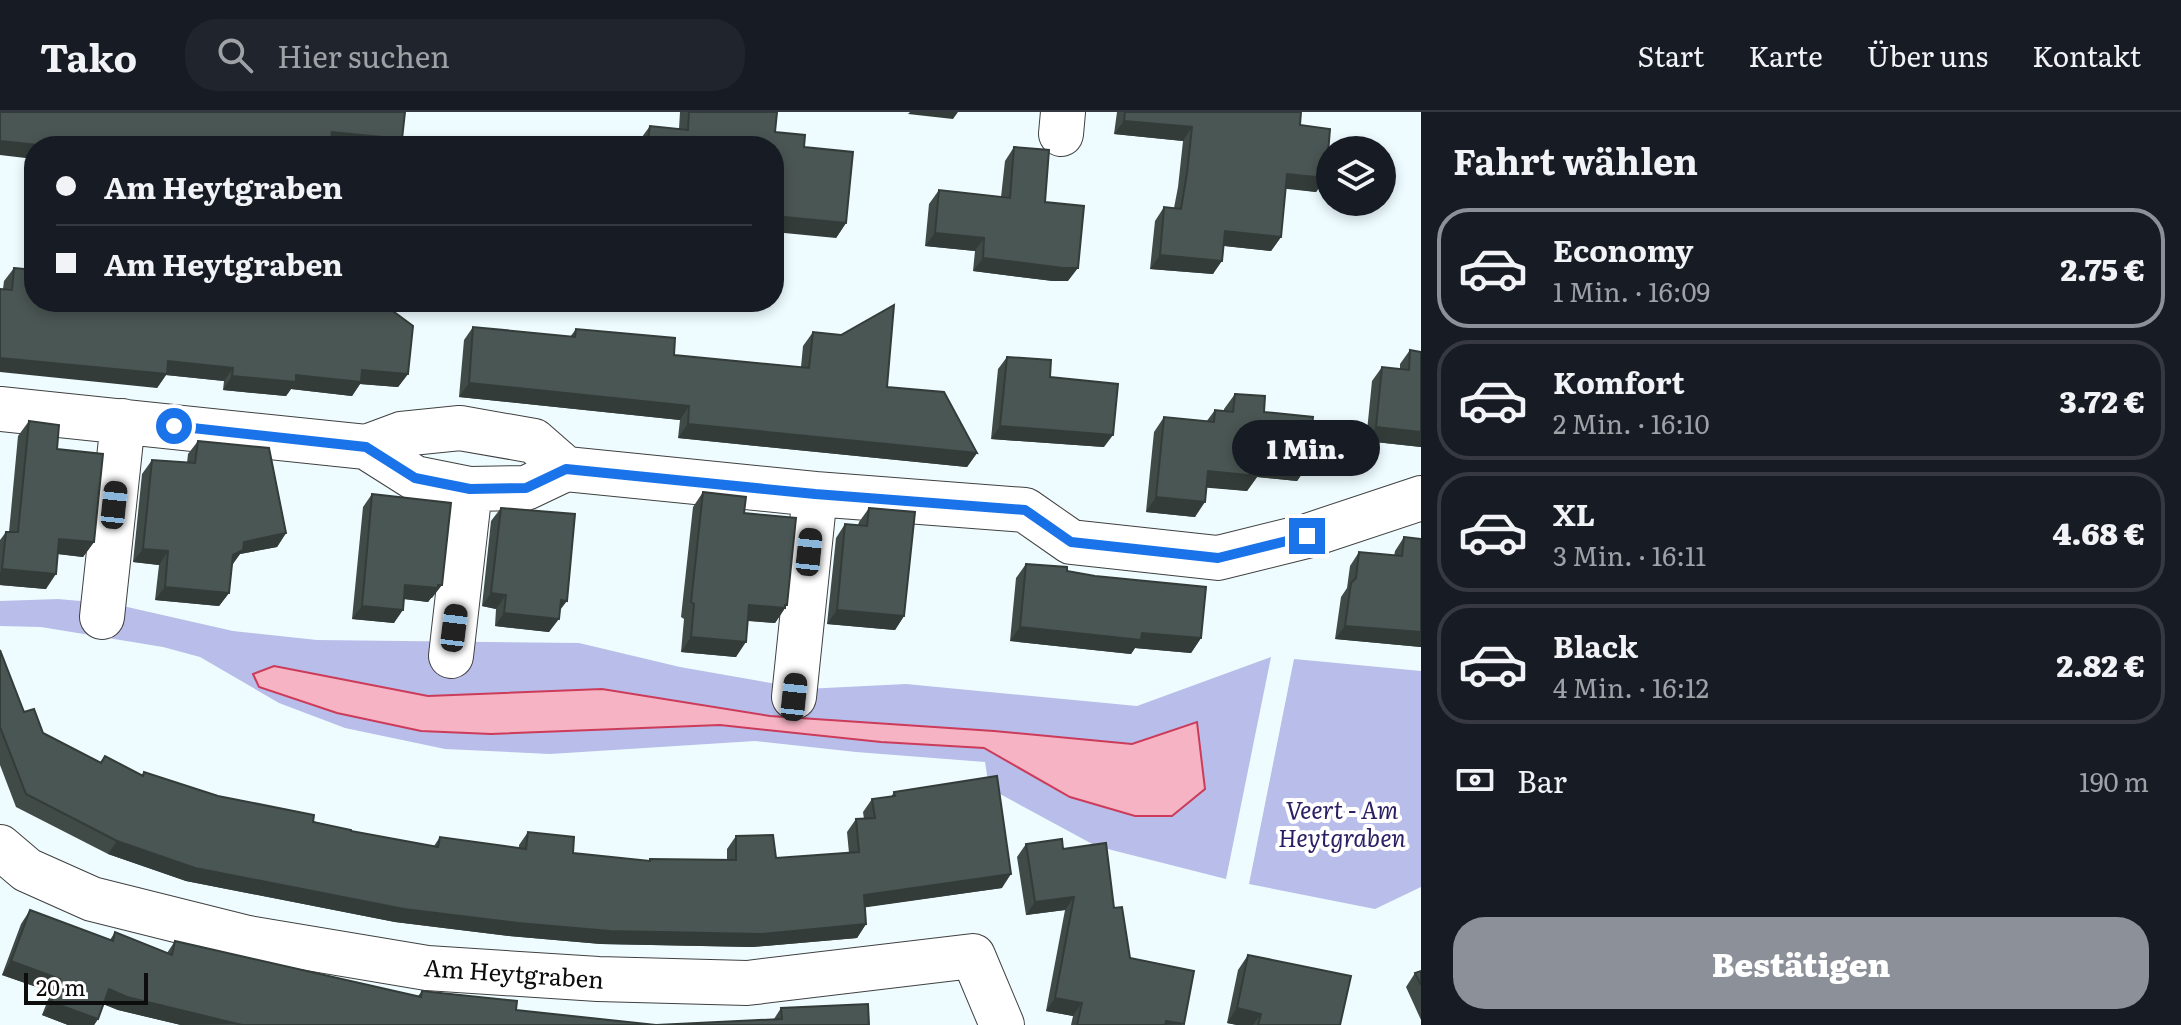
<!DOCTYPE html>
<html lang="de">
<meta charset="utf-8">
<style>
body{margin:0;font-family:Literata,serif;background:#20242c;color:#f1f3f6;height:100vh;display:flex;flex-direction:column;font-size:30px;white-space:nowrap}
*{box-sizing:border-box;margin:0}
p{font-size:26px;color:#9ea1a6}
.icon{flex:none;width:44px;height:44px;fill:none;stroke:currentColor;stroke-width:2;stroke-linecap:round;stroke-linejoin:round}
.map{position:relative;flex:1;overflow:hidden}
.side{display:flex;flex-direction:column;background:#171b24;width:760px}
.side>*{flex:none}
.banner{position:absolute;left:24px;top:24px;width:760px;height:176px;border-radius:32px;box-shadow:0 4px 12px #0003;display:grid;align-content:center;height:176px;padding:0 32px;background:#171b24}
.controls{position:absolute;left:1316px;top:24px;display:grid;gap:16px}
.controls a{display:grid;place-items:center;width:80px;height:80px;border-radius:50%;background:#171b24;box-shadow:0 4px 12px #0003;font-size:40px}
.scale{position:absolute;left:24px;bottom:20px;width:124px;box-sizing:border-box;padding-left:8px;border:4px solid #0d0d0d;border-top:0;font-size:22px;line-height:28px;white-space:nowrap;color:#0d0d0d;-webkit-text-stroke:6px #fff;paint-order:stroke}
.end{position:absolute;width:36px;height:36px;margin:-18px;border:10px solid #1a73e8;background:#fff;box-shadow:0 0 0 4px #fff}
.from{border-radius:50%}
.bubble{position:absolute;height:56px;border-radius:28px;background:#171b24;box-shadow:0 4px 12px #0003;font-size:26px;font-weight:800;line-height:56px;text-align:center}
.car{position:absolute;width:24px;height:48px;margin:-24px -12px;border-radius:10px;box-shadow:0 0 6px 2px #0007;background:linear-gradient(#222 24%,#8ab4d8 0 40%,#222 0 76%,#8ab4d8 0 86%,#222 0)}
.banner b{display:flex;align-items:center;gap:28px;height:76px;font-size:30px}
.banner b+b{border-top:2px solid #363941}
.banner i{width:20px;height:20px;background:#f1f3f6}
ul{padding:0;list-style:none}
li{display:flex;align-items:center;gap:24px;height:120px;margin:0 16px 12px;padding:0 16px;border:4px solid #363941;border-radius:32px}
li div{flex:1}
li b{display:block;font-size:30px}
li em{font-style:normal;font-weight:800}
li.on{border-color:#8c9099}
li>.icon{width:72px;height:72px;stroke-width:1.5}
h2{padding:0 32px;font-size:36px;line-height:96px}
.pay{display:flex;align-items:center;gap:20px;height:88px;padding:0 32px;font-size:30px}
.pay p{margin-inline-start:auto}
.action{display:flex;gap:16px;margin-top:auto;padding:16px 32px}
.action a{flex:1;height:92px;border-radius:32px;background:#8c9099;color:#fff;font-size:32px;font-weight:800;line-height:92px;text-align:center}
header{display:flex;align-items:center;gap:48px;box-sizing:border-box;height:112px;padding:0 40px;background:#171b24;border-bottom:2px solid #363941}
header strong{font-size:38px}
nav{display:flex;gap:44px;margin-inline-start:auto;font-size:28px}
.search{width:560px;height:72px;background:#20242c;display:flex;align-items:center;gap:20px;box-sizing:border-box;padding:0 28px;border-radius:32px;color:#9ea1a6;font-size:30px}
main{display:flex;flex:1;min-height:0}
.map>svg:first-child{display:block}
</style>
<header>
<strong>Tako</strong>
<div class="search"><svg class="icon" aria-label="search" viewBox="0 0 24 24"><circle cx="10" cy="10" r="6"/><path d="M15 15l6 6"/></svg>Hier suchen</div>
<nav><a>Start</a><a>Karte</a><a>Über uns</a><a>Kontakt</a></nav>
</header>
<main>
<div class="map">
<svg width="1421" height="913" viewBox="0 0 1421 913">
<rect width="100%" height="100%" fill="#eefcff"/>
<path fill="#b8bee9" fill-rule="evenodd" d="M58,487l56,5 119,27 84,9 262,3 101,24 125,22 101,-5 231,22 134,-49 -45,222 -130,-33 -107,-58 -4,-26 -129,-10 -101,-11 -205,13 -105,-5 -100,-21 -66,-25 -79,-46 -37,-10 -122,-20 -41,-1v-25zM274,554l154,30 174,-7 167,27 225,15 138,13 64,-22 -126,75 -86,-49 -103,-6 -161,-17 -229,9 -70,-3 -84,-18 -78,-26z
M1294,547l127,12v216l-46,22 -126,-25z"/>
<path fill="#f5b3c3" stroke="#cc3b5a" stroke-width="2" d="M274,554l154,30 174,-7 168,27 224,15 138,13 65,-22 8,67 -33,27h-37l-65,-19 -86,-49 -103,-6 -161,-17 -229,9 -70,-3 -84,-18 -78,-26 -6,-13z"/>
<g fill="none" stroke-linecap="round" stroke-linejoin="round">
<defs>
<path id="minor" d="M1061,22l2,-22
M0,297l366,38 35,-13 59,-6 74,13 32,28
M366,335l49,31 55,11 56,-1 40,-19 249,25 210,16 46,32 147,16 89,-22 114,-38
M102,505l21,-196
M451,544l19,-167
M794,585l21,-203
M0,735l27,23 65,29 156,39 179,30 171,11 149,4 226,-27 29,69"/>
</defs>
<use href="#minor" stroke="#404040" stroke-width="46"/>
<use href="#minor" stroke="#fff" stroke-width="44"/>
</g>
<path fill="#404a47" d="M680,0h97l-2,20 29,15 42,76 -10,15 -62,-92h-135v-5l11,-15 29,3z
M1117,0h184l-1,13 26,53 -10,14 -30,-4 -5,49 -10,14 -47,-5 -11,28 -63,-5 5,-48 9,-14 10,1 4,-21 5,-46 -69,-7z
M464,25l73,9h-80z
M1014,35l31,55 23,79h-15l-80,-10 2,-20 -50,-5 4,-42 10,-14 62,7 4,-36z
M14,156l20,34 374,72 -10,13 -38,-3 -8,12 -61,-7 -5,7 -63,-6 1,-9 -58,-6 -9,13 -154,-99 1,-8z
M473,215l97,10 6,-8 98,26 127,12 2,-21 10,-14 164,121 -10,14 -289,-29 2,-18 -221,-23 5,-57z
M1410,238l11,2v95l-55,-6 6,-60 10,-14 18,2v-5z
M1007,245l43,20 54,70 -113,-8 7,-70z
M1235,282l29,18 44,53 -11,16 -40,-4 -10,14 -40,-4 -12,30 -49,-5 8,-80 10,-15 42,5 9,-12 9,1v-2z
M29,309l28,28 37,93 -11,15 -25,-3 -12,35 -46,-4v-45l6,-8h3l9,-96z
M198,329l88,92 -9,14 -37,7 -8,10 -3,29 -10,13 -64,-6 4,-35 -26,-3 9,-88 10,-14 35,3 1,-9z
M703,380l41,21 43,92 -12,18 -27,-2 -12,36 -55,-5 3,-33 -3,-2 12,-110z
M372,382l60,104h-1l-3,4 -24,-3 -10,24 -42,-4 11,-112z
M501,396l59,103 -11,21 -54,-6 1,-17 -14,-3 9,-85z
M869,396l35,108 -9,14 -68,-6 9,-86 9,-14 13,1 1,-3z
M1404,425l17,2v108l-86,-8 6,-42 6,-9 3,-22 9,-14 35,4 1,-5z
M1026,452l41,7 134,67 -10,15 -56,-5 -4,6 -121,-13 6,-63z
M0,538l24,62 19,21 57,30 5,-7 37,19 2,-3 74,24 133,35 83,15 6,-9 79,11v-3l9,-13 45,21 76,8 1,-2 77,1v-11l9,-13 40,22 73,-5 -2,-21 9,-13h8l-1,-7 9,-13 19,-2 3,-5 108,96 -138,19 2,17 -9,14 -105,9 -151,-3 -92,-8 -114,-14 -209,-41 -78,-27 -92,-47 -16,-42z
M1026,732l37,5 51,59 16,50 53,67h-112l2,-9 -27,-5 19,-101 -39,5 -9,-58z
M30,798l80,30 5,-8 52,21 8,-12 243,55 4,-5 94,19 140,15 118,-6 7,-11 88,17h-688l-63,-15 -14,-6 -6,15 -4,6h-26l-26,-10 9,-23 -49,-17 19,-51z
M1248,843l92,70h-103l-10,-2 11,-53z
M1421,859v49l-15,-33 9,-14z"/>
<path fill="#343c3a" d="M910,0h48l-5,7 -45,-5z
M1124,9l68,6 -9,14 -69,-7z
M332,20l70,7 -5,7h-75z
M0,29l48,5h-14v13l-34,-4z
M1287,62l39,4 -10,14 -38,-4z
M774,104l72,7 -10,15 -62,-6z
M1225,119l56,6 -10,14 -55,-6z
M935,121l49,5 -9,13 -50,-5z
M1160,143l62,6 -9,13 -63,-5z
M983,146l95,10 -10,13h-15l-80,-10z
M0,246l168,3 65,7 -9,13 -58,-6 -9,13 -157,-16z
M362,258l46,4 -10,13 -38,-3 -8,12 -61,-7 -5,7 -63,-6 9,-14 64,-1z
M469,271l220,23 -9,14 -221,-23z
M688,312l289,29 -10,14 -289,-29z
M1000,314l113,9 -9,12 -113,-8z
M1376,315l45,5v15l-55,-6z
M1259,349l49,4 -11,16 -40,-4 -10,14 -49,-4 10,-16z
M1156,385l49,5 -10,15 -49,-5z
M286,421l-9,14 -37,7 -7,10 -10,4 21,-26z
M59,427l35,3 -11,15 -34,-4z
M143,437l25,2 -9,14 -26,-3z
M2,457l54,5 -10,15 -46,-4v-12z
M405,473h37l-10,13h-1l-3,4 -32,-4z
M165,475l64,6 -10,13 -64,-6z
M491,481l15,2 -10,14 -14,-3z
M561,488l6,1 -10,13z
M749,493h38l-12,18 -36,-3z
M362,494l41,4 -9,13 -42,-4z
M837,498l67,6 -9,14 -68,-6z
M504,501l55,6 -10,13 -54,-6z
M1345,514l76,6v15l-86,-8z
M1020,515l122,6 59,5 -10,15 -56,-5 -4,6 -121,-13z
M691,525l55,5 -10,15 -55,-5z
M117,729l749,83 -9,14 -105,9 -151,-3 -92,-8 -114,-14 -209,-41 -78,-27z
M1011,762l-9,14 -148,21 10,-14z
M1074,785l-9,13 -39,5 9,-13z
M11,849l49,18 -9,13 -49,-17z
M109,877l133,35 -61,1 -63,-15 -18,-7z
M1055,886l27,5 -9,13 -27,-5z
M51,890l47,17 -4,6h-26l-26,-10z
M1237,896l24,6 -8,11h-16l-10,-2z
M1166,909l18,3 -21,1z"/>
<path fill="#4a5653" stroke="#343c3a" stroke-width="2" d="M0,0h405l-3,27 -70,-7 -2,14h-282l-48,-5z
M689,0h88l-2,20 30,3 -1,12 49,5 -7,71 -72,-7v-70h-127l3,-20 38,4z
M1125,0h176l-1,13 30,4 -4,49 -39,-4 -6,63 -56,-6 -3,30 -62,-6 4,-48 17,2 6,-36 5,-46 -68,-6z
M464,25l71,7 2,2h-74z
M1014,35l35,3 -4,52 39,4 -6,62h-15l-80,-10 1,-20 -49,-5 4,-43 71,8z
M14,156l20,2v32h288l68,7 23,17 -5,48 -46,-4 -1,12 -65,-7v7l-64,-6 1,-8 -65,-7 -1,13 -167,-16v-69l12,1z
M894,193l-7,82 57,5 33,61 -289,-29 1,-18 -220,-23 4,-56 102,10 1,-8 99,9 -1,17 135,13 4,-36 28,3z
M1410,238l11,2v80l-45,-5 6,-60 27,3z
M1007,245l44,3 -1,17 68,7 -5,51 -113,-9z
M1235,282l30,2 -1,16 49,5 -5,48 -49,-4 -1,15 -50,-5 -3,31 -49,-5 8,-80 50,5 1,-12 18,2z
M29,309l30,4 -2,24 46,5 -9,88 -35,-3 -3,35 -54,-5 4,-37h12z
M198,329l71,7 17,85 -42,9 -1,8 -10,5 -4,38 -64,-6 3,-36 -25,-2 9,-89 43,3z
M703,380l43,5 -2,16 52,5 -9,87h-2v3l-36,-3 -3,37 -55,-5 3,-33 -3,-2z
M372,382l79,9 -9,82h-4v3l-33,-3 -2,25 -41,-4z
M501,396l74,6 -8,87 -6,-1 -2,19 -55,-6 2,-18 -15,-2z
M869,396l46,4 -11,104 -67,-6 8,-86 22,2z
M1404,425l17,2v93l-76,-6 6,-43 5,-5 3,-26 43,4z
M1026,452l41,3v4l28,5 111,11 -5,51 -59,-5 -1,7 -121,-13z
M0,538l24,62 10,-3 9,24 58,30 4,-7 38,20 1,-4 74,24 96,19 -1,7 38,8v1l87,16 2,-10 86,12 2,-17 46,5 -1,16 77,8v-2l86,1v-24l37,-1 3,23 83,-6 -3,-33 19,-1 -3,-19 23,-3 -1,-4 103,-16 14,98 -147,21 2,29 -105,10 -151,-3 -92,-8 -114,-14 -209,-41 -78,-27 -91,-47 -26,-67z
M1062,727l1,10 43,-6 8,65 8,-1 8,51 64,13 -10,53 -18,-3 -1,4h-88l5,-22 -27,-5 19,-101 -39,5 -9,-58z
M30,798l83,31 2,-9 57,23 3,-14 246,56 1,-6 95,10 -1,9 140,15 126,-6 -1,-11 87,-4 1,21h-627l-115,-28 -18,-8 -11,30 -47,-17 9,-23 -49,-18z
M1248,843l103,21 -11,49h-82l3,-11 -24,-6z
M1421,859v14l-6,-12z"/>
<g fill="none" stroke-linecap="round" stroke-linejoin="round">
<path stroke="#1a73e8" stroke-width="10" d="M174,314l192,21 49,31 55,11 56,-1 40,-19 249,25 210,16 46,32 147,16 89,-22"/>
</g>
<g text-anchor="middle" dominant-baseline="central" stroke-width="8" stroke-linejoin="round" paint-order="stroke">
<g font-size="24" font-style="italic" fill="#2b1e64" stroke="#fff">
<text x="1342" y="696">Veert - Am<tspan x="1342" dy="28">Heytgraben</tspan></text>
</g>
<g font-size="24" fill="#0d0d0d" stroke="#fff">
<text transform="translate(514 860) rotate(4)">Am Heytgraben</text>
</g>
</g>
</svg>
<div class="controls">
<a><svg class="icon" aria-label="layers" viewBox="0 0 24 24"><path d="M12 4l9 5-9 5-9-5zM3 14l9 5 9-5"/></svg></a>
</div>
<div class="scale">20 m</div>
<i class="end from" style="left:174px;top:314px"></i>
<i class="end" style="left:1307px;top:424px"></i>
<div class="bubble" style="left:1232px;top:308px;width:148px">1 Min.</div>
<i class="car" style="left:114px;top:393px;rotate:6deg"></i>
<i class="car" style="left:809px;top:440px;rotate:6deg"></i>
<i class="car" style="left:454px;top:516px;rotate:7deg"></i>
<i class="car" style="left:794px;top:585px;rotate:6deg"></i>
<div class="banner">
<b><i class="from"></i>Am Heytgraben</b>
<b><i></i>Am Heytgraben</b>
</div>
</div>
<section class="side">
<h2>Fahrt wählen</h2>
<ul>
<li class="on"><svg class="icon" aria-label="car" viewBox="0 0 24 24"><path d="M5 17H2v-5l4-1 3-4h7l3 4 3 1v5h-3M9 17h6M6 11h13"/><circle cx="7" cy="17" r="2"/><circle cx="17" cy="17" r="2"/></svg><div><b>Economy</b><p>1 Min. · 16:09</p></div><em>2.75 €</em></li>
<li><svg class="icon" aria-label="car" viewBox="0 0 24 24"><path d="M5 17H2v-5l4-1 3-4h7l3 4 3 1v5h-3M9 17h6M6 11h13"/><circle cx="7" cy="17" r="2"/><circle cx="17" cy="17" r="2"/></svg><div><b>Komfort</b><p>2 Min. · 16:10</p></div><em>3.72 €</em></li>
<li><svg class="icon" aria-label="car" viewBox="0 0 24 24"><path d="M5 17H2v-5l4-1 3-4h7l3 4 3 1v5h-3M9 17h6M6 11h13"/><circle cx="7" cy="17" r="2"/><circle cx="17" cy="17" r="2"/></svg><div><b>XL</b><p>3 Min. · 16:11</p></div><em>4.68 €</em></li>
<li><svg class="icon" aria-label="car" viewBox="0 0 24 24"><path d="M5 17H2v-5l4-1 3-4h7l3 4 3 1v5h-3M9 17h6M6 11h13"/><circle cx="7" cy="17" r="2"/><circle cx="17" cy="17" r="2"/></svg><div><b>Black</b><p>4 Min. · 16:12</p></div><em>2.82 €</em></li>
</ul>
<div class="pay"><svg class="icon" aria-label="cash" viewBox="0 0 24 24"><path d="M3 7h18v10H3z"/><circle cx="12" cy="12" r="2"/></svg>Bar<p>190 m</p></div>
<div class="action"><a>Bestätigen</a></div>
</section>
</main>
